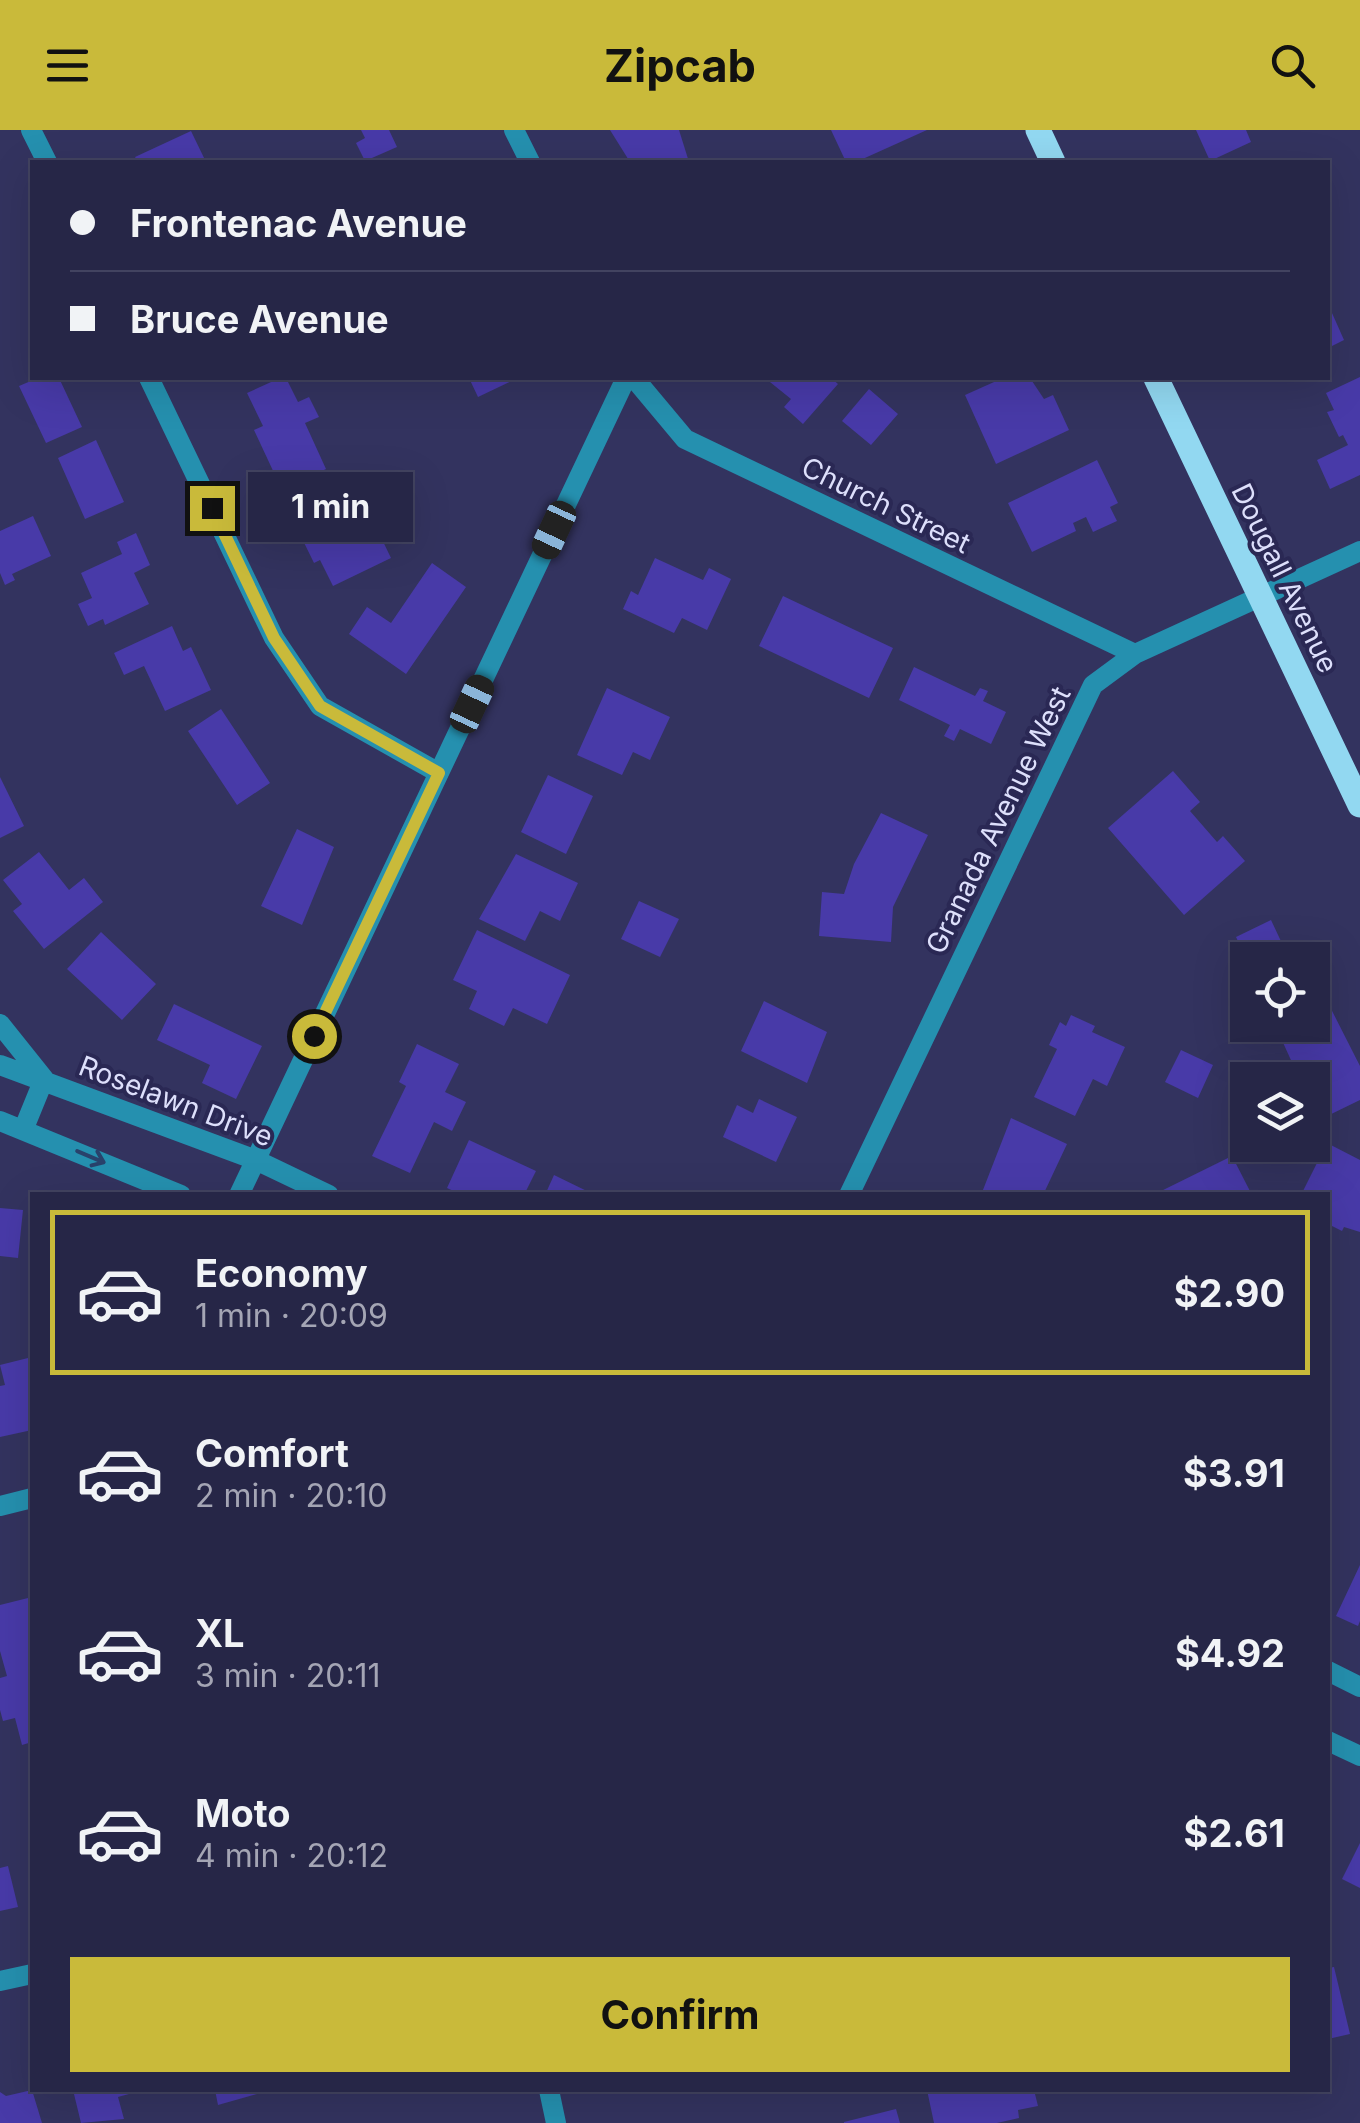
<!DOCTYPE html>
<meta charset="utf-8">
<style>
body{margin:0;font-family:Inter,sans-serif;background:#2e2e4e;color:#f1f3f6;height:100vh;display:flex;flex-direction:column;font-size:38px;white-space:nowrap}
*{box-sizing:border-box;margin:0}
p{font-size:32px;color:#a4a5b4}
.icon{flex:none;width:55px;height:55px;fill:none;stroke:currentColor;stroke-width:2;stroke-linecap:round;stroke-linejoin:round}
.map{position:relative;flex:1;overflow:hidden}
.sheet{position:absolute;left:30px;top:1062px;width:1300px;height:900px;display:flex;flex-direction:column;background:#262647;border-radius:0px;box-shadow:0 10px 40px #0002,0 0 0 2px #424360}
.sheet>*{flex:none}
.top-card{position:absolute;left:30px;top:30px;width:1300px;height:220px;border-radius:0px;box-shadow:0 10px 40px #0002,0 0 0 2px #424360;display:grid;align-content:center;height:220px;padding:0 40px;background:#262647}
.tools{position:absolute;left:1230px;top:812px;display:grid;gap:20px}
.tools a{display:grid;place-items:center;width:100px;height:100px;border-radius:0px;background:#262647;box-shadow:0 10px 40px #0002,0 0 0 2px #424360;font-size:50px}
.end{position:absolute;width:45px;height:45px;margin:-22px;border:12px solid #c9ba3a;background:#111;box-shadow:0 0 0 5px #111}
.from{border-radius:50%}
.bubble{position:absolute;height:70px;border-radius:0px;background:#262647;box-shadow:0 10px 40px #0002,0 0 0 2px #424360;font-size:32px;font-weight:700;line-height:70px;text-align:center}
.car{position:absolute;width:30px;height:60px;margin:-30px -15px;border-radius:12px;box-shadow:0 0 8px 2px #0007;background:linear-gradient(#222 24%,#8ab4d8 0 40%,#222 0 76%,#8ab4d8 0 86%,#222 0)}
.top-card b{display:flex;align-items:center;gap:35px;height:95px;font-size:38px}
.top-card b+b{border-top:2px solid #424360}
.top-card i{width:25px;height:25px;background:#f1f3f6}
ul{padding:18px 0 0;list-style:none}
li{display:flex;align-items:center;gap:30px;height:165px;margin:0 20px 15px;padding:0 20px;border:5px solid transparent;border-radius:0px}
li div{flex:1}
li b{display:block;font-size:38px}
li em{font-style:normal;font-weight:700}
li.selected{border-color:#c9ba3a}
li>.icon{width:90px;height:90px;stroke-width:1.5}
.action{display:flex;gap:20px;margin-top:auto;padding:20px 40px}
.action a{flex:1;height:115px;border-radius:0px;background:#c9ba3a;color:#111;font-size:40px;font-weight:700;line-height:115px;text-align:center}
header{display:flex;justify-content:space-between;align-items:center;height:130px;padding:0 40px;background:#c9ba3a;color:#111;font-size:45px;font-weight:700}
.map>svg:first-child{display:block}
</style>
<header><svg class="icon" aria-label="menu" viewBox="0 0 24 24"><path d="M4 6h16M4 12h16M4 18h16"/></svg>Zipcab<svg class="icon" aria-label="search" viewBox="0 0 24 24"><circle cx="10" cy="10" r="6"/><path d="M15 15l6 6"/></svg></header>
<div class="map">
<svg width="1360" height="1993" viewBox="0 0 1360 1993">
<rect width="100%" height="100%" fill="#33335f"/>
<path fill="#483aa8" d="M361,0h28l8,17 -32,14 -9,-18 9,-5z
M610,0h69l10,32h-59z
M831,0h96l-71,32h-10z
M1196,0h50l5,12 -41,19z
M191,1l15,31h-68l-3,-5z
M1328,174l16,36 -16,8z
M1360,247v98l-30,14 -13,-29 31,-15 -5,-10 -4,2 -12,-25 7,-2 -8,-17z
M38,248h21l23,49 -36,16 -27,-57z
M280,248h6l12,24 11,-5 10,20 -14,6 21,46 -44,21 -28,-60 9,-4 -16,-33z
M469,248h49l-40,19z
M765,248h66l7,6 -35,40 -19,-17 7,-8z
M1003,248h27l14,21 9,-4 16,35 -73,34 -31,-69z
M869,259l29,25 -27,31 -29,-24z
M96,310l28,62 -39,17 -27,-61z
M1097,330l21,43 -8,4 7,14 -24,11 -7,-15 -13,6 3,8 -44,21 -24,-49z
M336,360l8,16 18,-8 29,60 -58,28 -13,-26 -6,3 -25,-51z
M33,386l18,40 -39,18 3,6 -10,5 -5,-12v-42z
M136,403l14,32 -16,8 15,31 -44,21 -2,-6 -15,7 -10,-22 14,-6 -11,-25 41,-19 -5,-12z
M655,428l48,22 6,-12 22,11 -24,51 -25,-12 -8,15 -51,-24 8,-18 7,4z
M432,433l34,24 -60,87 -57,-40 18,-27 24,16z
M783,466l110,52 -24,50 -110,-52z
M172,496l11,25 8,-4 20,43 -46,21 -21,-45 -20,9 -10,-22z
M914,537l61,29 5,-8 8,3 -5,10 23,11 -15,32 -31,-15 -6,12 -10,-5 6,-11 -51,-25z
M607,558l63,29 -20,43 -17,-8 -11,23 -45,-20z
M221,579l49,74 -33,22 -49,-74z
M1173,641l27,31 -10,9 27,31 6,-6 22,25 -61,54 -76,-87z
M548,645l45,21 -27,58 -45,-22z
M0,647l24,49 -24,12z
M881,683l47,22 -35,72 -2,35 -72,-6 3,-44 22,2 10,-30z
M297,699l37,18 -32,78 -41,-19z
M39,722l30,38 15,-12 19,24 -59,47 -31,-38 9,-7 -19,-24z
M516,724l62,29 -18,38 -20,-10 -15,30 -46,-22z
M639,771l40,18 -19,38 -39,-18z
M1271,790l16,34 7,-3 4,9h-51l-11,-23z
M477,800l93,45 -23,49 -34,-16 -9,18 -35,-17 8,-18 -24,-11z
M101,802l55,52 -34,36 -55,-51z
M764,871l63,31 -20,51 -66,-32z
M1327,871l33,65v34l-41,20 -7,-14v-26h-12l-25,-55h37v-17z
M174,874l88,42 -26,53 -34,-16 8,-18 -53,-25z
M1071,885l24,11 -3,6 33,15 -18,39 -14,-7 -18,37 -41,-19 23,-48 -8,-4 11,-23 6,4z
M417,914l42,20 -14,28 21,10 -14,29 -18,-9 -24,51 -38,-17 34,-70 -7,-4z
M1181,920l32,15 -15,33 -33,-16z
M759,969l38,18 -21,45 -53,-25 14,-32 16,8z
M1011,988l56,26 -24,51h-62z
M469,1010l67,31 -12,24h-62l-15,-7z
M1327,1013l33,17v72l-16,-5 -2,4 -14,-7v-29h-27z
M1232,1026l20,39h-99z
M554,1045l41,20h-50z
M0,1078l23,2 -5,48 -18,-2z
M32,1227v73l-32,7v-51l5,-1 -5,-20z
M1360,1435v56l-2,5 -22,-10z
M28,1468l4,17v127l-10,3 -7,-27 -12,3 -3,-11v-32l7,-2 -7,-25v-46z
M1360,1713v45l-18,-9z
M8,1736l10,41 -18,4v-43z
M1334,1837l16,67 -22,5v-71z
M32,1960l10,33h-42v-31l6,4z
M73,1960h67v1l-22,6 6,22 -43,4z
M215,1960h41l1,4 -39,11z
M927,1960h107l4,16 -20,4 1,8 -22,5h-63z
M896,1979l4,14h-56v-1z"/>
<g fill="none" stroke-linecap="round" stroke-linejoin="round">
<path stroke="#2590af" stroke-width="20" d="M31,0l16,32
M514,0l16,32
M149,248l125,260 46,68 119,67
M634,248l51,61 450,215
M0,894l44,55 -20,49
M0,935l256,95 73,35
M0,991l181,74
M239,1065l387,-817
M849,1065l244,-510 42,-31 225,-103
M0,1376l32,-8
M1328,1541l32,16
M1328,1611l32,15
M0,1851l32,-7
M549,1960l7,33"/>
<path stroke="#92d8f1" stroke-width="25" d="M1038,0l15,32
M1156,248l204,427"/>
</g>
<defs><path id="oneway-shaft" d="M-6 0H5M1.5-3L5.5 0L1.5 3" fill="none" stroke-width="1.6" stroke-linecap="round" stroke-linejoin="round" transform="scale(2.5)"/></defs>
<use stroke="#29426b" href="#oneway-shaft" transform="translate(91 1027) rotate(23)"/>
<g fill="none" stroke-linecap="round" stroke-linejoin="round">
<path stroke="#c9ba3a" stroke-width="12" d="M212,378l62,130 46,68 119,67 -125,263"/>
</g>
<g text-anchor="middle" dominant-baseline="central" stroke-width="8" stroke-linejoin="round" paint-order="stroke">
<g font-size="28" fill="#dddffb" stroke="#2a2854">
<text transform="translate(886 375) rotate(26)">Church Street</text>
<text transform="translate(1285 448) rotate(64)">Dougall Avenue</text>
<text transform="translate(998 690) rotate(-64)">Granada Avenue West</text>
<text transform="translate(176 971) rotate(21)">Roselawn Drive</text>
</g>
</g>
</svg>
<div class="tools">
<a><svg class="icon" aria-label="locate" viewBox="0 0 24 24"><circle cx="12" cy="12" r="6"/><path d="M12 2v4M12 18v4M2 12h4M18 12h4"/></svg></a>
<a><svg class="icon" aria-label="layers" viewBox="0 0 24 24"><path d="M12 4l9 5-9 5-9-5zM3 14l9 5 9-5"/></svg></a>
</div>
<i class="end from" style="left:314px;top:906px"></i>
<i class="end" style="left:212px;top:378px"></i>
<div class="bubble" style="left:248px;top:342px;width:165px">1 min</div>
<i class="car" style="left:554px;top:400px;rotate:205deg"></i>
<i class="car" style="left:472px;top:574px;rotate:25deg"></i>
<div class="top-card">
<b><i class="from"></i>Frontenac Avenue</b>
<b><i></i>Bruce Avenue</b>
</div>
<section class="sheet">
<ul>
<li class="selected"><svg class="icon" aria-label="car" viewBox="0 0 24 24"><path d="M5 17H2v-5l4-1 3-4h7l3 4 3 1v5h-3M9 17h6M6 11h13"/><circle cx="7" cy="17" r="2"/><circle cx="17" cy="17" r="2"/></svg><div><b>Economy</b><p>1 min · 20:09</p></div><em>$2.90</em></li>
<li><svg class="icon" aria-label="car" viewBox="0 0 24 24"><path d="M5 17H2v-5l4-1 3-4h7l3 4 3 1v5h-3M9 17h6M6 11h13"/><circle cx="7" cy="17" r="2"/><circle cx="17" cy="17" r="2"/></svg><div><b>Comfort</b><p>2 min · 20:10</p></div><em>$3.91</em></li>
<li><svg class="icon" aria-label="car" viewBox="0 0 24 24"><path d="M5 17H2v-5l4-1 3-4h7l3 4 3 1v5h-3M9 17h6M6 11h13"/><circle cx="7" cy="17" r="2"/><circle cx="17" cy="17" r="2"/></svg><div><b>XL</b><p>3 min · 20:11</p></div><em>$4.92</em></li>
<li><svg class="icon" aria-label="car" viewBox="0 0 24 24"><path d="M5 17H2v-5l4-1 3-4h7l3 4 3 1v5h-3M9 17h6M6 11h13"/><circle cx="7" cy="17" r="2"/><circle cx="17" cy="17" r="2"/></svg><div><b>Moto</b><p>4 min · 20:12</p></div><em>$2.61</em></li>
</ul>
<div class="action"><a>Confirm</a></div>
</section>
</div>
